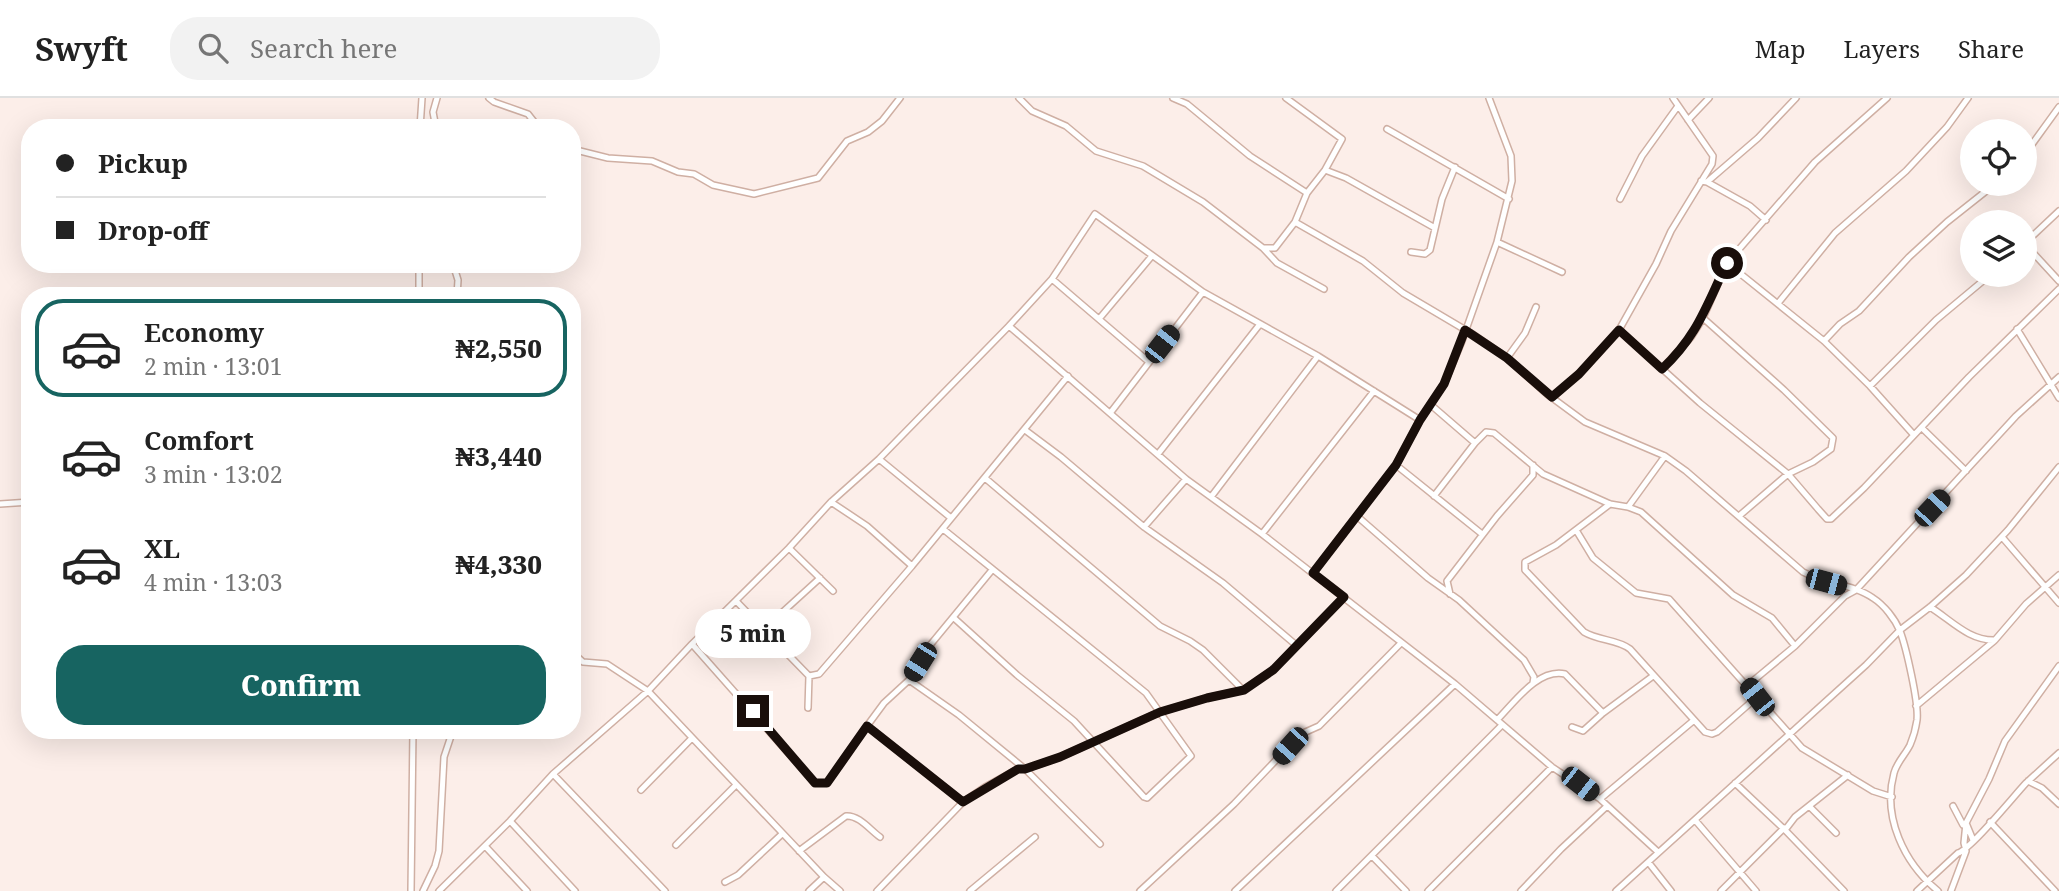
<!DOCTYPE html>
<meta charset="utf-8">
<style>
body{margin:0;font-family:"Noto Serif",serif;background:#f2f2f2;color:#222;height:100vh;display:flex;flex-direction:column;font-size:26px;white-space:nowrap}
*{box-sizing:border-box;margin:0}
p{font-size:23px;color:#767676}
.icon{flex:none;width:38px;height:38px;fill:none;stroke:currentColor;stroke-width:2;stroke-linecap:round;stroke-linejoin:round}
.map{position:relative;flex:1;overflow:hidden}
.details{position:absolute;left:21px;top:189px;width:560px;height:452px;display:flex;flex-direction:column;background:#fff;border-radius:28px;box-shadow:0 7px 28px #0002}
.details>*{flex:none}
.hud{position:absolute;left:21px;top:21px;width:560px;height:154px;border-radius:28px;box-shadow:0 7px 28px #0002;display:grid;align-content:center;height:154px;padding:0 35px;background:#fff}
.controls{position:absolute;left:1960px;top:21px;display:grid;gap:14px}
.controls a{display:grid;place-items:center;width:77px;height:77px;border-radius:50%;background:#fff;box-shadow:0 7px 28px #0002;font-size:35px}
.end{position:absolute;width:32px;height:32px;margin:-16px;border:9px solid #190e0a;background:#fff;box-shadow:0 0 0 4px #fff}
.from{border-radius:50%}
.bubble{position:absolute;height:49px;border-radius:24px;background:#fff;box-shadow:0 7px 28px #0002;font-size:23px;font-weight:800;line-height:49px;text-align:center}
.car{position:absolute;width:21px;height:42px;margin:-21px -10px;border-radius:9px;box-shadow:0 0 5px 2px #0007;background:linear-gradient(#222 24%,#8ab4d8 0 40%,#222 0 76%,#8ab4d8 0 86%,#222 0)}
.hud b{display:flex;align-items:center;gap:24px;height:66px;font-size:26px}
.hud b+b{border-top:2px solid #e0e0e0}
.hud i{width:18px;height:18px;background:#222}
ul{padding:12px 0 0;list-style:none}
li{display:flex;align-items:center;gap:21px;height:98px;margin:0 14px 10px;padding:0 21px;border:4px solid transparent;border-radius:28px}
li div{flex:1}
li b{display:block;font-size:26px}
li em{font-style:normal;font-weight:800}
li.active{border-color:#176461}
li>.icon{width:63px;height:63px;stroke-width:1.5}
.cta{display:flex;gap:14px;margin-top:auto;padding:14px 35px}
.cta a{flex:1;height:80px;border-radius:28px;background:#176461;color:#fff;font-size:28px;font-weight:800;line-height:80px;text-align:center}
header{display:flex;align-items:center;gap:42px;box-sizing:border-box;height:98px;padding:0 35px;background:#fff;border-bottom:2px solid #e0e0e0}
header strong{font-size:33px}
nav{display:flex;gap:38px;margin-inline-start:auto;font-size:24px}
.search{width:490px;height:63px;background:#f2f2f2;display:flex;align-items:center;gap:18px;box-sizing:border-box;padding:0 24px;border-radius:28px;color:#767676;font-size:26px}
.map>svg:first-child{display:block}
</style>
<header>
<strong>Swyft</strong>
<div class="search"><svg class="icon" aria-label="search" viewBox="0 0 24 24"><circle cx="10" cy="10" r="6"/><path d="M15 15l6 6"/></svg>Search here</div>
<nav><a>Map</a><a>Layers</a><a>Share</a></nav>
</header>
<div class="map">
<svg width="2059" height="793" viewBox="0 0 2059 793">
<rect width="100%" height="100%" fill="#fceee9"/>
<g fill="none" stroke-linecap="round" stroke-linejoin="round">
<defs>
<path id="minor" d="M489,0l5,4 34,12 11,14
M1019,0l13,13 34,15 30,25 47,15 60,36 60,46h12l20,-26 68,39 40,32 71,42 33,23 40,36 38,28 80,34 21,15 117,101c22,12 50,12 70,26 11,7 22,21 27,33 6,16 19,72 17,89 -1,7 -4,18 -7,25 -5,10 -13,17 -16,28 -12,44 10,90 44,118
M1173,0l14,6 63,52 57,37
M1286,0l56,41 -17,31 -18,23 -12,29
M1688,22l21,-22
M420,30l2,-30
M436,30l-3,-16 4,-14
M1387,31l122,70
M572,51l36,9 44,3 26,11 16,2 19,11 41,9 64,-16 29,-37 21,-9 14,-11 18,-23
M2025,56l34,-47
M1325,72l21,8 89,50
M1701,83l6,1 51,-44 38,-40
M1707,84l43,24 16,14
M1620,101l22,-43 36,-50
M1497,144l65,30
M2025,145l34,-32
M2025,146l34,37
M1263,150l14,15 47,26
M1411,154l14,2 5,-4 12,-51 13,-32
M1727,165l97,78 46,45 43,48
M453,166l5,16 -1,16
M1052,181l97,83
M419,198v-32
M1779,204l56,-69 71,-62 41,-44 21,-29
M1703,220l81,72 49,48 -2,11 -18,13 -25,12 -49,42
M1099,221l52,-62
M1009,228l177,153 76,55 193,150 97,83 48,32 58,53
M2017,231l42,69
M1619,232l81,73 88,71 30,35 9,10h4l33,-31 105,-111 90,-88
M1824,243l16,-17 19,-13 50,-54 38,-35 48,-38
M1507,260l18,-25 11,-26
M1662,271l29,-32 12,-19 24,-55 88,-101 72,-64
M1870,288l66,-66 54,-45
M1552,299l27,-23 40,-44 37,-66 15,-33 41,-67 1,-8 -40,-58
M1431,307l44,38
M1111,314l92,-120
M1922,330l44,43
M1025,332l36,27 83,70 79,56 73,62
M1158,356l102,-130
M879,361l72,59
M1396,367l86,69
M985,380l175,148 30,15 13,9 40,40
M1434,398l41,-53 11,-11 8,1 49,41 67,30 18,3 13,5 92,83 39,23 23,28
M1211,399l107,-141
M831,404l36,24 45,40
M0,406l30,-2
M1610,406l-54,41 -31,17v8l59,62c15,9 33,7 46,17l75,83 7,2 5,-2 40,-35
M1628,409l37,-51
M1358,419l70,61 31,22 65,60 10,17 -1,6
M1144,429l42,-48
M943,431l203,164 45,63 -44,42 -3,-1 -70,-76 -57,-46 -63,-57
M1576,432l17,28 43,35 33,6 133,149 71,43 19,6
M1262,436l112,-143
M2002,439l57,66
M789,450l44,43
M1313,475l83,-108 24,-45 24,-36 18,-43 35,-99 15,-61 -1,-25 -22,-58
M1450,496l-3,-13 50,-65 36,-41v-10
M737,504l72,74 10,-2 93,-108 156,-190
M1930,509c21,13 39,34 65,33l31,-36 33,-29
M764,531l56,-51
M692,546l123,139h12l40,-57 17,-23 25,-23 22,-36 61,-74
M572,554l11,10 24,2 41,27 176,186 16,14
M909,582l50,35 66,54 75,75
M1748,587l47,-39 50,-50 11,-6 160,-174 43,-39
M1916,608l78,-65
M808,610l1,-32
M1497,622c17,-17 41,-52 68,-46l38,39
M867,628l96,76
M1572,629l11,4 20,-18 50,-37
M553,676l112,117
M2028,683l14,7 17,16
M1735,685l50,47 59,61
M641,692l51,-52
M1600,701l93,-78
M1953,708l10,19 3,-2 7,17
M1810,709l26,26
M1695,722l61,71
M510,723l65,70
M1990,724l65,69
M1785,732l10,-13 53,-42
M676,747l60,-60
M485,748l42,45
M799,753l47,-35c13,-1 24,14 34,21
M1372,758l34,35
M1649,765l22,28
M725,784l13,-7 44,-41
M411,793l2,-161
M423,793l12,-25 4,-15 5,-94 9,-27
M439,793l71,-70 43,-47 95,-83 44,-47 97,-96 42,-46 48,-43 130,-133 43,-47 43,-65 108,78 115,64 102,64
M809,793l15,-14
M877,793l86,-89 22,-15 33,-18h7l35,-12 100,-45 47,-14 36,-8 30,-20 71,-73
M970,793l65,-54
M1140,793l94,-87 67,-70 18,-8 82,-83
M1235,793l220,-207
M1336,793l166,-166
M1428,793l124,-124
M1521,793l40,-42 45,-42
M1616,793l250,-226 34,-35 30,-23 36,-32 42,-45 51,-63
M1721,793l63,-63
M1917,793l41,-38c13,-4 55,-56 68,-70 11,-10 22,-20 33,-30
M1951,793l15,-40 -2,-8 2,-20 23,-44 16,-38 54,-75"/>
</defs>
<use href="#minor" stroke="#cfafa3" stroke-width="8"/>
<use href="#minor" stroke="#fff" stroke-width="5"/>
</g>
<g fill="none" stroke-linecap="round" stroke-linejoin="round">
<path stroke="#190e0a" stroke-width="9" d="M753,613l62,72h12l40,-57 96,76 55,-33h7l35,-12 100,-45 47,-14 37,-8 29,-20 71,-73 -31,-24 83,-108 24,-45 24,-36 21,-54 42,28 45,39 27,-23 40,-44 43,39c36,-34 44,-63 65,-106"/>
</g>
</svg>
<div class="controls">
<a><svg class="icon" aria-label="locate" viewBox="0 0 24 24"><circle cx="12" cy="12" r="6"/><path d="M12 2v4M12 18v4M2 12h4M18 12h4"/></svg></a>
<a><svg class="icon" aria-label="layers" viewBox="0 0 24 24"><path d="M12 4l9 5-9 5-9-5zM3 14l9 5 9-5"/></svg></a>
</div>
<i class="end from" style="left:1727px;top:165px"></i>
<i class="end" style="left:753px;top:613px"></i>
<div class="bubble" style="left:695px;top:511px;width:116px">5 min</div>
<i class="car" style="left:1162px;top:246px;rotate:38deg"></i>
<i class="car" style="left:1932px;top:410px;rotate:43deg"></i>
<i class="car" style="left:1826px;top:484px;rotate:105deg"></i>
<i class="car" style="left:920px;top:564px;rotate:212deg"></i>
<i class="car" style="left:1757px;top:599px;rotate:322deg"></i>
<i class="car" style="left:1290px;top:648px;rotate:222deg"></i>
<i class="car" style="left:1580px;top:686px;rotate:128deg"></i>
<div class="hud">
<b><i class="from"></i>Pickup</b>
<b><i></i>Drop-off</b>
</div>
<section class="details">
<ul>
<li class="active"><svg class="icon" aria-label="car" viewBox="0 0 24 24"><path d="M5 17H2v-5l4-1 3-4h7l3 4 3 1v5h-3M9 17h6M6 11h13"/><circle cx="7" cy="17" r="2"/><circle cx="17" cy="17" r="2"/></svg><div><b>Economy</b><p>2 min · 13:01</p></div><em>₦2,550</em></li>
<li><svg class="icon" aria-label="car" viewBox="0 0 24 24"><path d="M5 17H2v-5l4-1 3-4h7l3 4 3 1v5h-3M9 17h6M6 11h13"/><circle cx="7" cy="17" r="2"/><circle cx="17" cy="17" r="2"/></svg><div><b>Comfort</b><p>3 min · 13:02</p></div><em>₦3,440</em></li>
<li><svg class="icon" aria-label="car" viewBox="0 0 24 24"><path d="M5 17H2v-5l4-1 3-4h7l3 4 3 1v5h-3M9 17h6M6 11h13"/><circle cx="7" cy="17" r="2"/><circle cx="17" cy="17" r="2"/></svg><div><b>XL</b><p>4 min · 13:03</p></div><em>₦4,330</em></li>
</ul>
<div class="cta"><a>Confirm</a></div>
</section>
</div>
